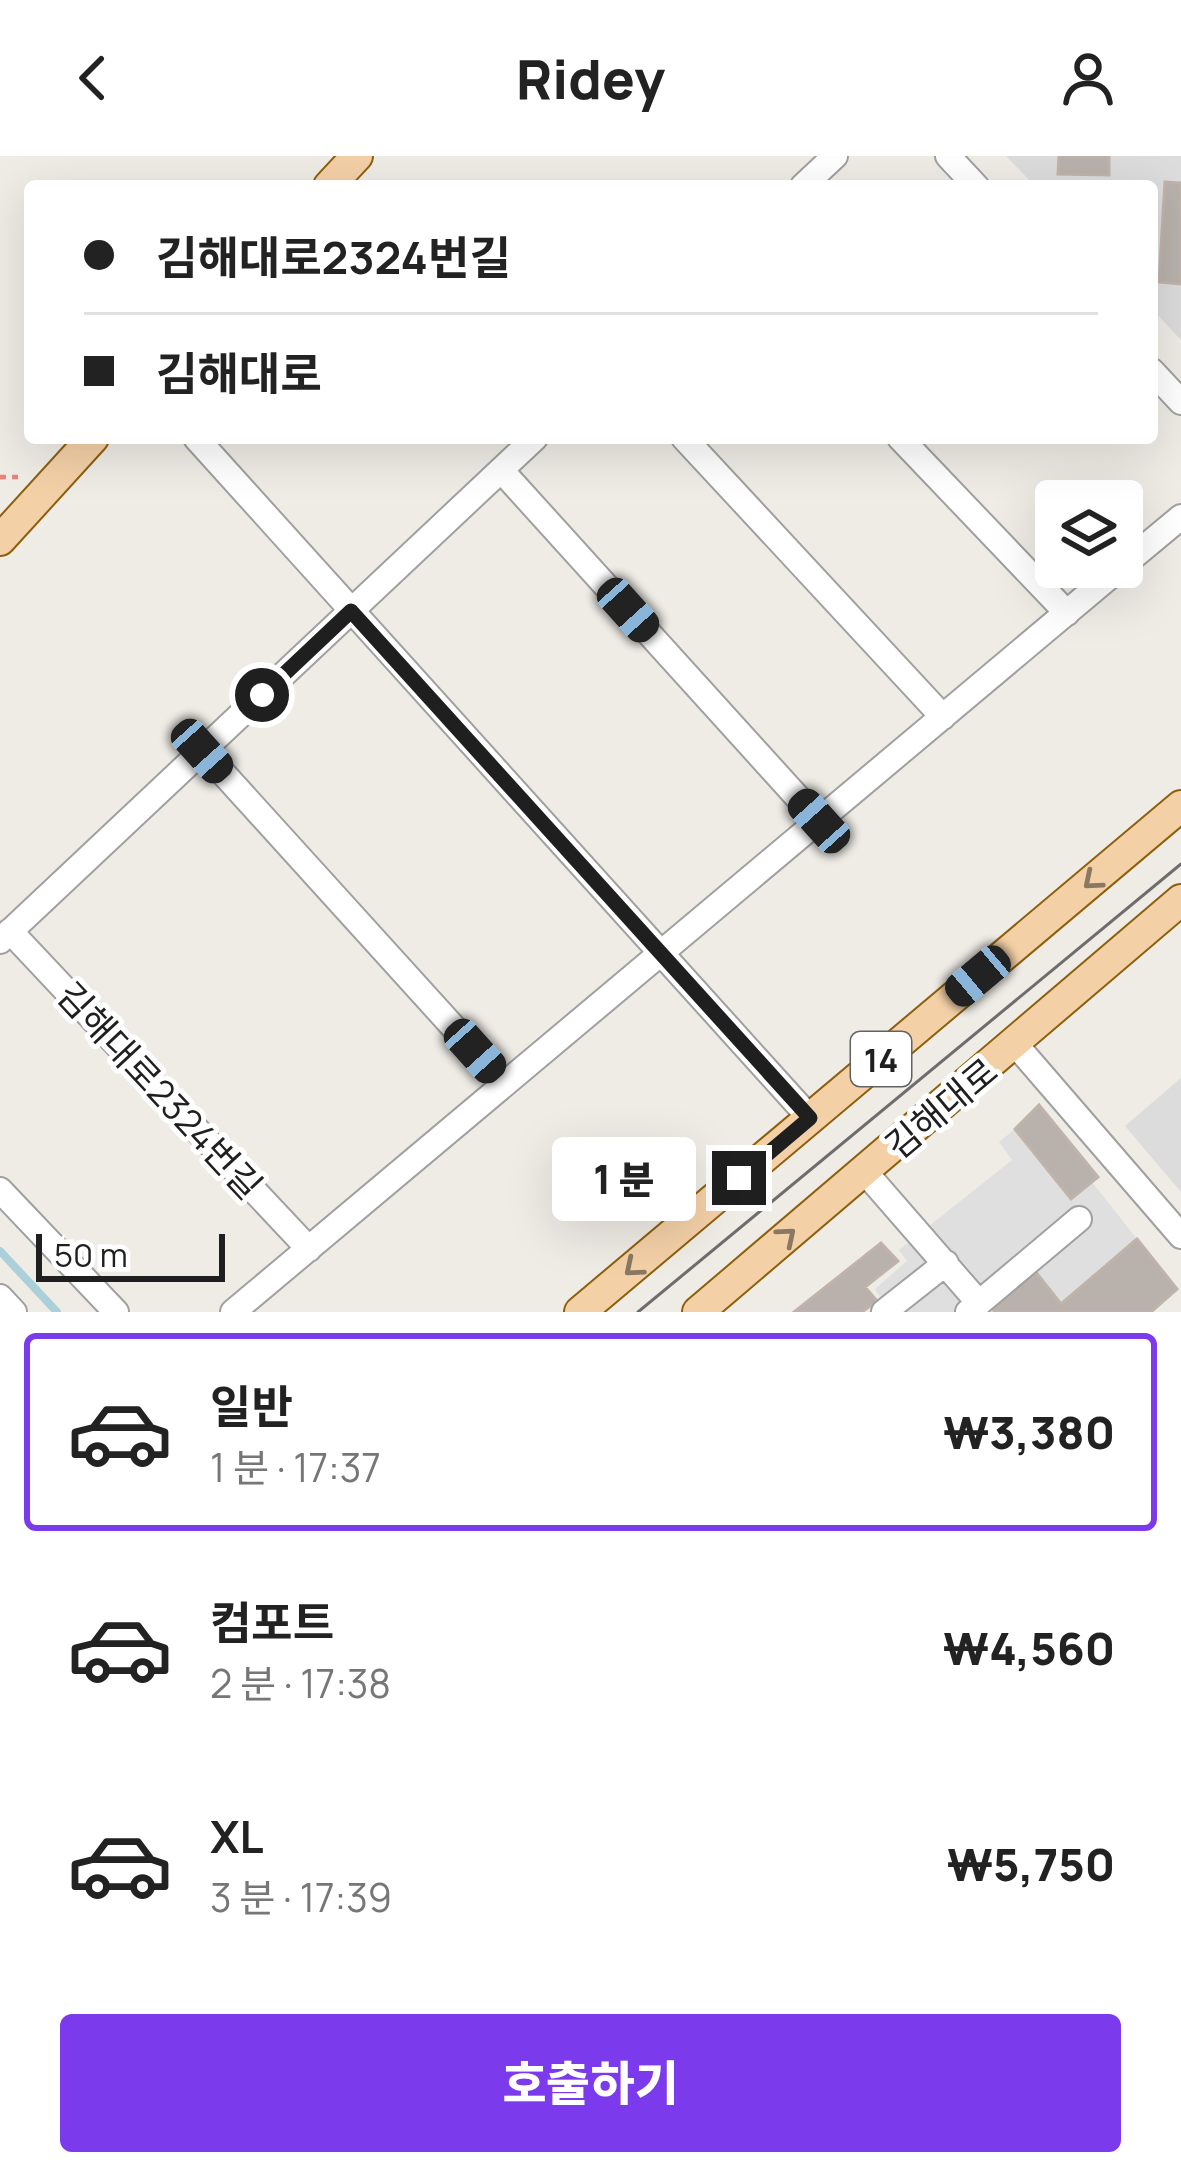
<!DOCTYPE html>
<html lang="ko">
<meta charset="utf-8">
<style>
body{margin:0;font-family:Manrope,"Noto Sans KR",sans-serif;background:#f6f6f6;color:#222;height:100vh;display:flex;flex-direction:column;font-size:45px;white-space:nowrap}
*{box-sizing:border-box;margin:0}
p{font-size:39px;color:#767676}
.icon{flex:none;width:66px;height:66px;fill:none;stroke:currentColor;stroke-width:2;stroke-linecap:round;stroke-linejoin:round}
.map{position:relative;height:1156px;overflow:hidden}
.drawer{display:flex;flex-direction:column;background:#fff;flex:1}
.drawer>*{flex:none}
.guide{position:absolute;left:24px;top:24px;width:1134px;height:264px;border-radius:12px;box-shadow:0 12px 48px #0002;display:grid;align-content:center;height:264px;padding:0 60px;background:#fff}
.tools{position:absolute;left:1035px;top:324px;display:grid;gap:24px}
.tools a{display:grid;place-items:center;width:108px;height:108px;border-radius:12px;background:#fff;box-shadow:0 12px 48px #0002;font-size:60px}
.scale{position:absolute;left:36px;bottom:30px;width:189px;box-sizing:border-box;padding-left:12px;border:6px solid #1f1f1f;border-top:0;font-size:33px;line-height:42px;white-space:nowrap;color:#1f1f1f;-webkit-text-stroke:9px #fff;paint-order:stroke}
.end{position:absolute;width:54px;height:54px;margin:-27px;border:15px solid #1f1f1f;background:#fff;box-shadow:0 0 0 6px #fff}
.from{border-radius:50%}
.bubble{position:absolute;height:84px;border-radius:12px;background:#fff;box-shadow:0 12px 48px #0002;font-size:39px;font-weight:800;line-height:84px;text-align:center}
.car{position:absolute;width:36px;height:72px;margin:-36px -18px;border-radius:15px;box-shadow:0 0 9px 3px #0007;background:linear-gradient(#222 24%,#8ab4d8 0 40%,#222 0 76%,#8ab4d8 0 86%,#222 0)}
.guide b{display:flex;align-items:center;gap:42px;height:114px;font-size:45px}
.guide b+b{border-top:3px solid #e0e0e0}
.guide i{width:30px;height:30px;background:#222}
ul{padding:21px 0 0;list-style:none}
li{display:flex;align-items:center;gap:36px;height:198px;margin:0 24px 18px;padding:0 36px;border:6px solid transparent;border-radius:12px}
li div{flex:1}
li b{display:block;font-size:45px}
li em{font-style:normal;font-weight:800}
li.active{border-color:#7c3aed}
li>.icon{width:108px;height:108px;stroke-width:1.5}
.button{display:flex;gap:24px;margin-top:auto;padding:24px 60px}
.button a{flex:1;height:138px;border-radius:12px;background:#7c3aed;color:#fff;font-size:48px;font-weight:800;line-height:138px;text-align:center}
header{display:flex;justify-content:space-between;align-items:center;height:156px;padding:0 60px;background:#fff;font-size:54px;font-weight:800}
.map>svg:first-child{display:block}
</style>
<header><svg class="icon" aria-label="back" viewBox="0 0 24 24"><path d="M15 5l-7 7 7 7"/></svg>Ridey<svg class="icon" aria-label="person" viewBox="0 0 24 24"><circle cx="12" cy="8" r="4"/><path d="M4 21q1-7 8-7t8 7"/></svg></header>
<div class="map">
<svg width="1181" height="1156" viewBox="0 0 1181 1156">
<rect width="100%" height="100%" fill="#efece6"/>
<path fill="#dddcdc" d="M1006,0h175v184l-29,-31v-123h-117z
M1181,922v114l-56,-66z"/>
<path fill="#dfdfdf" d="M1015,973l55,69 22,-16 45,57 -76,65 -66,8h-127l15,-11 -8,-12 32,-28 -8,-11 113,-90 -13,-18z"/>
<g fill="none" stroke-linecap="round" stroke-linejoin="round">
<path stroke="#abd0d9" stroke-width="8" d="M0,1095l57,61"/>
</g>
<path fill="#b8b1ac" stroke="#c0b3aa" stroke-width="3" d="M1059,0h50v19l-51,-1z
M1165,26l16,1v101l-22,-2z
M1039,949l59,72 -27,22 -56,-70z
M1137,1083l40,50 -26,23h-156l-4,-5 44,-36 26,33z
M881,1087l17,18 -33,26 12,14 -15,11h-68z"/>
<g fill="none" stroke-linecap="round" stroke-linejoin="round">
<defs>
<path id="minor" d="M948,0l28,30
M803,30l32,-30
M1152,215l29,31
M196,282l614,680
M684,282l259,279
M900,282l167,175
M501,314l318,351
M1122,410l59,-49
M203,595l302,333
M10,775l299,318
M0,785l535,-503
M1016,889l165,191
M865,1016l114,131 -11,9
M0,1034l116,122
M0,1141l14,15
M979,1147l100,-84
M233,1156l888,-745
M884,1156l62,-49"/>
<path id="major" d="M329,30l28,-30
M0,384l93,-102
M580,1156l601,-506
M698,1156l483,-412"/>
</defs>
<use href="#minor" stroke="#a0a0a0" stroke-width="28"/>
<use href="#major" stroke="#8d5f0d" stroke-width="34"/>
<path stroke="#ee8179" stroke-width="4.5" stroke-dasharray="6 6" stroke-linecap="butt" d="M0,321h18"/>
<use href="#minor" stroke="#fff" stroke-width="24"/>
<use href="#major" stroke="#f4d0a7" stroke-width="30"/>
<path stroke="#6d6d6d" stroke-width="3" d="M638,1156l543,-448"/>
</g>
<defs><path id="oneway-chevron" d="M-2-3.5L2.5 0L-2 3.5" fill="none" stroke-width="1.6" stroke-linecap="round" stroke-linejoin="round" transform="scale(3)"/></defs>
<g stroke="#8a7863">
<use href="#oneway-chevron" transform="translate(1092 725) rotate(140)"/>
<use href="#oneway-chevron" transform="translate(787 1080) rotate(-40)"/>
<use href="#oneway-chevron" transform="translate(633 1112) rotate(140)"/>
</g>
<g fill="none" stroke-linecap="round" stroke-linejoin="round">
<path stroke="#1f1f1f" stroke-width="15" d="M262,539l89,-84 459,507 -71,60"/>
</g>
<g text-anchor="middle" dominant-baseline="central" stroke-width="10" stroke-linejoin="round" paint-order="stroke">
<rect fill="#fff" stroke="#626262" stroke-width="3" x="851" y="876" width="60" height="54" rx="9"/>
<g font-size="33" font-weight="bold" fill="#1f1f1f">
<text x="881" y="903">14</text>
</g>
<g font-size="36" fill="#1f1f1f" stroke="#fff">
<text transform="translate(160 934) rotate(47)">김해대로2324번길</text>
<text transform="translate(941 952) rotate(-40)">김해대로</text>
</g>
</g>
</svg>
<div class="tools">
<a><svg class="icon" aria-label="layers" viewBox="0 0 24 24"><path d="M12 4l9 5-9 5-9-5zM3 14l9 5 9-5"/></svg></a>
</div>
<div class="scale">50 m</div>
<i class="end from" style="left:262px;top:539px"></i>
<i class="end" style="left:739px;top:1022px"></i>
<div class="bubble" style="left:552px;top:981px;width:144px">1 분</div>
<i class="car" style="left:628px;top:454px;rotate:138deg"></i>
<i class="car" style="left:202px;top:595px;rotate:138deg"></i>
<i class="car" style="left:819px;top:665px;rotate:318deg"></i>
<i class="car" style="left:978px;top:820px;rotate:230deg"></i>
<i class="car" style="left:475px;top:895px;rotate:138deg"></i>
<div class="guide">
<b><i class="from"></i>김해대로2324번길</b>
<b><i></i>김해대로</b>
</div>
</div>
<section class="drawer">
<ul>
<li class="active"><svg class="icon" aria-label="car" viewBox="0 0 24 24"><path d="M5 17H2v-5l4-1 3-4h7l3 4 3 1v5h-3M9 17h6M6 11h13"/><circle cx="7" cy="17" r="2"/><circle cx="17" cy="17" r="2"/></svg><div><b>일반</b><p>1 분 · 17:37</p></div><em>₩3,380</em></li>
<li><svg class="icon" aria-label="car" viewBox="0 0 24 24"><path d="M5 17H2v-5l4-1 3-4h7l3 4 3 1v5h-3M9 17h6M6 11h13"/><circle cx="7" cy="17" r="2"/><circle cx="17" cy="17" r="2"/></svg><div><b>컴포트</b><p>2 분 · 17:38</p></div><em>₩4,560</em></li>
<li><svg class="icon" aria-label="car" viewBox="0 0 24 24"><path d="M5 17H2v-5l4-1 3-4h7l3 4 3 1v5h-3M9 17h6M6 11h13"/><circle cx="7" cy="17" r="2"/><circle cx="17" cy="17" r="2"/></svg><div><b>XL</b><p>3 분 · 17:39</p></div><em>₩5,750</em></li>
</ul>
<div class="button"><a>호출하기</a></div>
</section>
